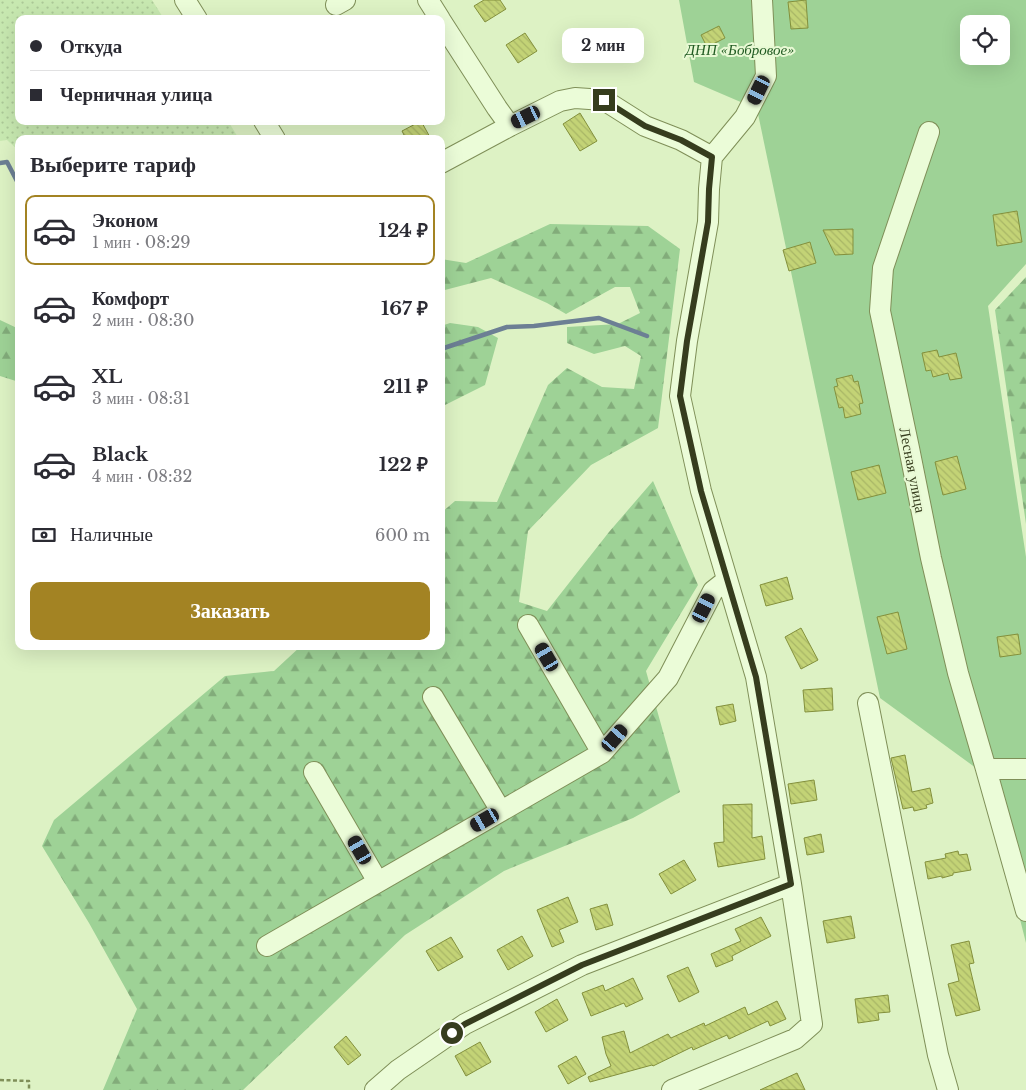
<!DOCTYPE html>
<html lang="ru">
<meta charset="utf-8">
<style>
body{margin:0;font-family:"Libre Baskerville",serif;background:#f7f7f7;color:#2b2b33;height:100vh;display:flex;flex-direction:column;font-size:19px;white-space:nowrap}
*{box-sizing:border-box;margin:0}
p{font-size:16px;color:#7c7c81}
.icon{flex:none;width:28px;height:28px;fill:none;stroke:currentColor;stroke-width:2;stroke-linecap:round;stroke-linejoin:round}
.map{position:relative;flex:1;overflow:hidden}
.drawer{position:absolute;left:15px;top:135px;width:430px;height:515px;display:flex;flex-direction:column;background:#fff;border-radius:10px;box-shadow:0 5px 20px #0002}
.drawer>*{flex:none}
.guide{position:absolute;left:15px;top:15px;width:430px;height:110px;border-radius:10px;box-shadow:0 5px 20px #0002;display:grid;align-content:center;height:110px;padding:0 15px;background:#fff}
.tools{position:absolute;left:960px;top:15px;display:grid;gap:10px}
.tools a{display:grid;place-items:center;width:50px;height:50px;border-radius:10px;background:#fff;box-shadow:0 5px 20px #0002;font-size:25px}
.end{position:absolute;width:22px;height:22px;margin:-11px;border:6px solid #363d1e;background:#fff;box-shadow:0 0 0 2px #fff}
.from{border-radius:50%}
.bubble{position:absolute;height:35px;border-radius:10px;background:#fff;box-shadow:0 5px 20px #0002;font-size:16px;font-weight:800;line-height:35px;text-align:center}
.car{position:absolute;width:15px;height:30px;margin:-15px -8px;border-radius:6px;box-shadow:0 0 4px 1px #0007;background:linear-gradient(#222 24%,#8ab4d8 0 40%,#222 0 76%,#8ab4d8 0 86%,#222 0)}
.guide b{display:flex;align-items:center;gap:18px;height:48px;font-size:19px}
.guide b+b{border-top:1px solid #e1e1e2}
.guide i{width:12px;height:12px;background:#2b2b33}
ul{padding:0;list-style:none}
li{display:flex;align-items:center;gap:15px;height:70px;margin:0 10px 8px;padding:0 5px;border:2px solid transparent;border-radius:10px}
li div{flex:1}
li b{display:block;font-size:19px}
li em{font-style:normal;font-weight:800}
li.current{border-color:#a38323}
li>.icon{width:45px;height:45px;stroke-width:1.5}
h2{padding:0 15px;font-size:22px;line-height:60px}
.pay{display:flex;align-items:center;gap:12px;height:55px;padding:0 15px;font-size:19px}
.pay p{margin-inline-start:auto}
.cta{display:flex;gap:10px;margin-top:auto;padding:10px 15px}
.cta a{flex:1;height:58px;border-radius:10px;background:#a38323;color:#fff;font-size:20px;font-weight:800;line-height:58px;text-align:center}
.map>svg:first-child{display:block}
</style>
<div class="map">
<svg width="1026" height="1090" viewBox="0 0 1026 1090">
<defs>
<pattern id="farmland-dots" width="8" height="8" patternUnits="userSpaceOnUse" patternTransform="scale(1.25)"><rect width="8" height="8" fill="#c7e8b0"/><path d="M2 2h.1M6 6h.1" fill="none" stroke="#acc897" stroke-width="1.8" stroke-linecap="round"/></pattern>
<pattern id="forest-firs" width="22" height="20" patternUnits="userSpaceOnUse" patternTransform="scale(1.25)"><rect width="22" height="20" fill="#9ed296"/><path d="M5 1l3.5 6h-7zM16 11l3.5 6h-7z" fill="#82ac7a"/></pattern>
<pattern id="building-back-hatch" width="6" height="6" patternUnits="userSpaceOnUse" patternTransform="scale(1.25)"><rect width="6" height="6" fill="#c3d376"/><path d="M-1 5l2 2M0 0l6 6M5-1l2 2" fill="none" stroke="#a8b666"/></pattern>
</defs>
<rect width="100%" height="100%" fill="#ddf2c4"/>
<path fill="url(#farmland-dots)" d="M0,0h152l12,19h-145v102h209l11,18h-220v12l-12,-11 -7,1z"/>
<path fill="#9ed296" fill-rule="evenodd" d="M679,0h347v264l-38,42 38,251v386l-17,-67 -33,-108 -96,-70 -123,-589 -63,-27zM969,24h32v32h-32z"/>
<path fill="url(#forest-firs)" d="M550,224l98,2 32,23 -22,179 -67,37 -63,66 -9,71 28,9 62,-79 44,-51 45,104 -52,86 34,121 -47,26 -129,53 -99,64 -162,155h-140l34,-81 -48,-86 -47,-77 12,-26 171,-144 49,-5 27,-25h140v-133l14,-12 42,1 51,-117 19,-17 35,19 32,2 7,-33 -16,-10 -31,8 -27,-11v-16l51,-3 22,-11 -10,-26h-15l-49,27 -19,-11 -56,-25 -50,13v-32l25,4z
M1026,277v247l-31,-214z
M0,320l19,9v53l-19,-6z
M450,323l28,4 20,11 -13,47 -44,22v-81z"/>
<g fill="none" stroke-linecap="round" stroke-linejoin="round">
<path stroke="#6c7f94" stroke-width="4.5" d="M0,163l7,-1 12,23
M441,349l66,-22 27,-1 65,-8 48,18"/>
</g>
<path fill="url(#building-back-hatch)" stroke="#83903c" d="M484,0h16l6,9 -21,13 -11,-16z
M806,0l2,28 -17,1 -3,-27z
M719,26l6,12 -18,9 -6,-12z
M525,33l12,18 -19,12 -12,-18z
M580,113l17,28 -17,10 -17,-27z
M421,121l10,18h-25l-4,-8z
M1017,211l5,31 -25,4 -4,-31z
M853,229v25l-18,1 -12,-25z
M810,242l6,21 -27,8 -6,-21z
M937,350l2,7 17,-4 6,25 -12,2 -2,-7 -15,4 -2,-7 -5,1 -4,-18z
M852,375l2,7 4,-1 5,22 -4,1 2,10 -16,4 -2,-11 -4,1 -5,-21 4,-1 -2,-7z
M957,456l9,33 -23,6 -8,-33z
M879,465l7,28 -28,7 -7,-28z
M787,577l6,22 -27,7 -6,-21z
M898,612l9,37 -20,5 -10,-37z
M801,628l17,32 -17,9 -16,-32z
M1018,634l3,20 -21,3 -3,-20z
M832,688l1,22 -28,2 -2,-22z
M733,704l3,17 -16,4 -4,-18z
M905,755l7,37 18,-4 3,15 -7,2 1,3 -13,3 -1,-4 -10,2 -12,-51z
M814,780l3,20 -26,4 -3,-20z
M752,804v34l10,-2 3,23 -47,8 -4,-24 10,-1 -1,-37z
M821,834l3,18 -17,3 -3,-17z
M958,851l1,4 8,-1 4,16 -18,3v2l-11,3v-2l-14,3 -3,-17 21,-4 -1,-4z
M684,860l12,20 -25,14 -12,-20z
M568,897l10,25 -19,8 5,12 -12,5 -15,-37z
M607,904l6,21 -17,5 -6,-21z
M851,916l4,22 -28,5 -4,-22z
M761,917l10,19 -39,20 1,4 -17,7 -5,-13 30,-13 -6,-12z
M522,936l11,20 -25,14 -11,-20z
M451,937l12,20 -25,14 -12,-20z
M969,941l5,22 -5,1 11,46 -24,6 -8,-32 11,-3 -8,-36z
M688,967l11,25 -20,10 -12,-26z
M633,978l10,21 -17,8 -2,-4 -33,13 -9,-23 21,-8 2,6z
M888,995l2,17 -12,1 1,7 -21,3 -3,-24z
M557,999l11,21 -22,12 -11,-20z
M777,1001l9,18 -16,7 -2,-5 -39,18 -2,-4 -34,15 -1,-3 -39,19 -1,-1 -62,17 -2,-5 23,-11 -5,-12 -4,-17 22,-6 6,22 38,-19 3,4 33,-15 1,3 40,-19 3,8z
M346,1036l15,19 -13,10 -14,-18z
M480,1042l11,20 -25,14 -11,-20z
M576,1056l10,18 -18,10 -10,-18z
M797,1073l8,17h-45z"/>
<g fill="none" stroke-linecap="round" stroke-linejoin="round">
<defs>
<path id="minor" d="M185,0l12,19
M428,0l12,19
M336,5l9,-5
M441,21l56,87 13,18
M264,121l11,18
M929,132l-46,136 -3,43 29,137 22,110 27,115 28,96h40
M441,163l69,-37 50,-25 15,-3 29,2 41,26 36,14 31,17
M528,625l74,128
M433,697l68,114
M868,703l70,352 10,35
M986,769l40,142
M314,772l64,110
M267,946l335,-193 66,-75 45,-87 14,-11
M375,1090l23,-20 67,-46 117,-59 209,-81
M672,1090l123,-51 17,-15 -21,-140 -35,-207 -55,-186 -21,-95 7,-55 21,-119 1,-33 3,-32 33,-40 21,-41 -4,-76"/>
</defs>
<use href="#minor" stroke="#7f8f58" stroke-width="22"/>
<path stroke="#7f8f58" stroke-width="2.5" stroke-dasharray="4 2.5" stroke-linecap="butt" d="M0,1080l29,1v9"/>
<use href="#minor" stroke="#ebfcd8" stroke-width="20"/>
</g>
<g fill="none" stroke-linecap="round" stroke-linejoin="round">
<path stroke="#363d1e" stroke-width="6" d="M452,1033l13,-9 117,-59 209,-81 -35,-207 -55,-186 -21,-95 7,-55 21,-119 1,-33 3,-32 -31,-17 -36,-14 -41,-26"/>
</g>
<g text-anchor="middle" dominant-baseline="central" stroke-width="4" stroke-linejoin="round" paint-order="stroke">
<g font-size="15" font-style="italic" fill="#225c23" stroke="#e8f9d4">
<text x="740" y="49">ДНП «Бобровое»</text>
</g>
<g font-size="15" fill="#363d1e" stroke="#e8f9d4">
<text transform="translate(913 470) rotate(79)">Лесная улица</text>
</g>
</g>
</svg>
<div class="tools">
<a><svg class="icon" aria-label="locate" viewBox="0 0 24 24"><circle cx="12" cy="12" r="6"/><path d="M12 2v4M12 18v4M2 12h4M18 12h4"/></svg></a>
</div>
<i class="end from" style="left:452px;top:1033px"></i>
<i class="end" style="left:604px;top:100px"></i>
<div class="bubble" style="left:562px;top:28px;width:82px">2 мин</div>
<i class="car" style="left:759px;top:90px;rotate:206deg"></i>
<i class="car" style="left:526px;top:117px;rotate:244deg"></i>
<i class="car" style="left:704px;top:608px;rotate:27deg"></i>
<i class="car" style="left:547px;top:657px;rotate:330deg"></i>
<i class="car" style="left:615px;top:738px;rotate:41deg"></i>
<i class="car" style="left:485px;top:820px;rotate:240deg"></i>
<i class="car" style="left:360px;top:850px;rotate:330deg"></i>
<div class="guide">
<b><i class="from"></i>Откуда</b>
<b><i></i>Черничная улица</b>
</div>
<section class="drawer">
<h2>Выберите тариф</h2>
<ul>
<li class="current"><svg class="icon" aria-label="car" viewBox="0 0 24 24"><path d="M5 17H2v-5l4-1 3-4h7l3 4 3 1v5h-3M9 17h6M6 11h13"/><circle cx="7" cy="17" r="2"/><circle cx="17" cy="17" r="2"/></svg><div><b>Эконом</b><p>1 мин · 08:29</p></div><em>124 ₽</em></li>
<li><svg class="icon" aria-label="car" viewBox="0 0 24 24"><path d="M5 17H2v-5l4-1 3-4h7l3 4 3 1v5h-3M9 17h6M6 11h13"/><circle cx="7" cy="17" r="2"/><circle cx="17" cy="17" r="2"/></svg><div><b>Комфорт</b><p>2 мин · 08:30</p></div><em>167 ₽</em></li>
<li><svg class="icon" aria-label="car" viewBox="0 0 24 24"><path d="M5 17H2v-5l4-1 3-4h7l3 4 3 1v5h-3M9 17h6M6 11h13"/><circle cx="7" cy="17" r="2"/><circle cx="17" cy="17" r="2"/></svg><div><b>XL</b><p>3 мин · 08:31</p></div><em>211 ₽</em></li>
<li><svg class="icon" aria-label="car" viewBox="0 0 24 24"><path d="M5 17H2v-5l4-1 3-4h7l3 4 3 1v5h-3M9 17h6M6 11h13"/><circle cx="7" cy="17" r="2"/><circle cx="17" cy="17" r="2"/></svg><div><b>Black</b><p>4 мин · 08:32</p></div><em>122 ₽</em></li>
</ul>
<div class="pay"><svg class="icon" aria-label="cash" viewBox="0 0 24 24"><path d="M3 7h18v10H3z"/><circle cx="12" cy="12" r="2"/></svg>Наличные<p>600 m</p></div>
<div class="cta"><a>Заказать</a></div>
</section>
</div>
